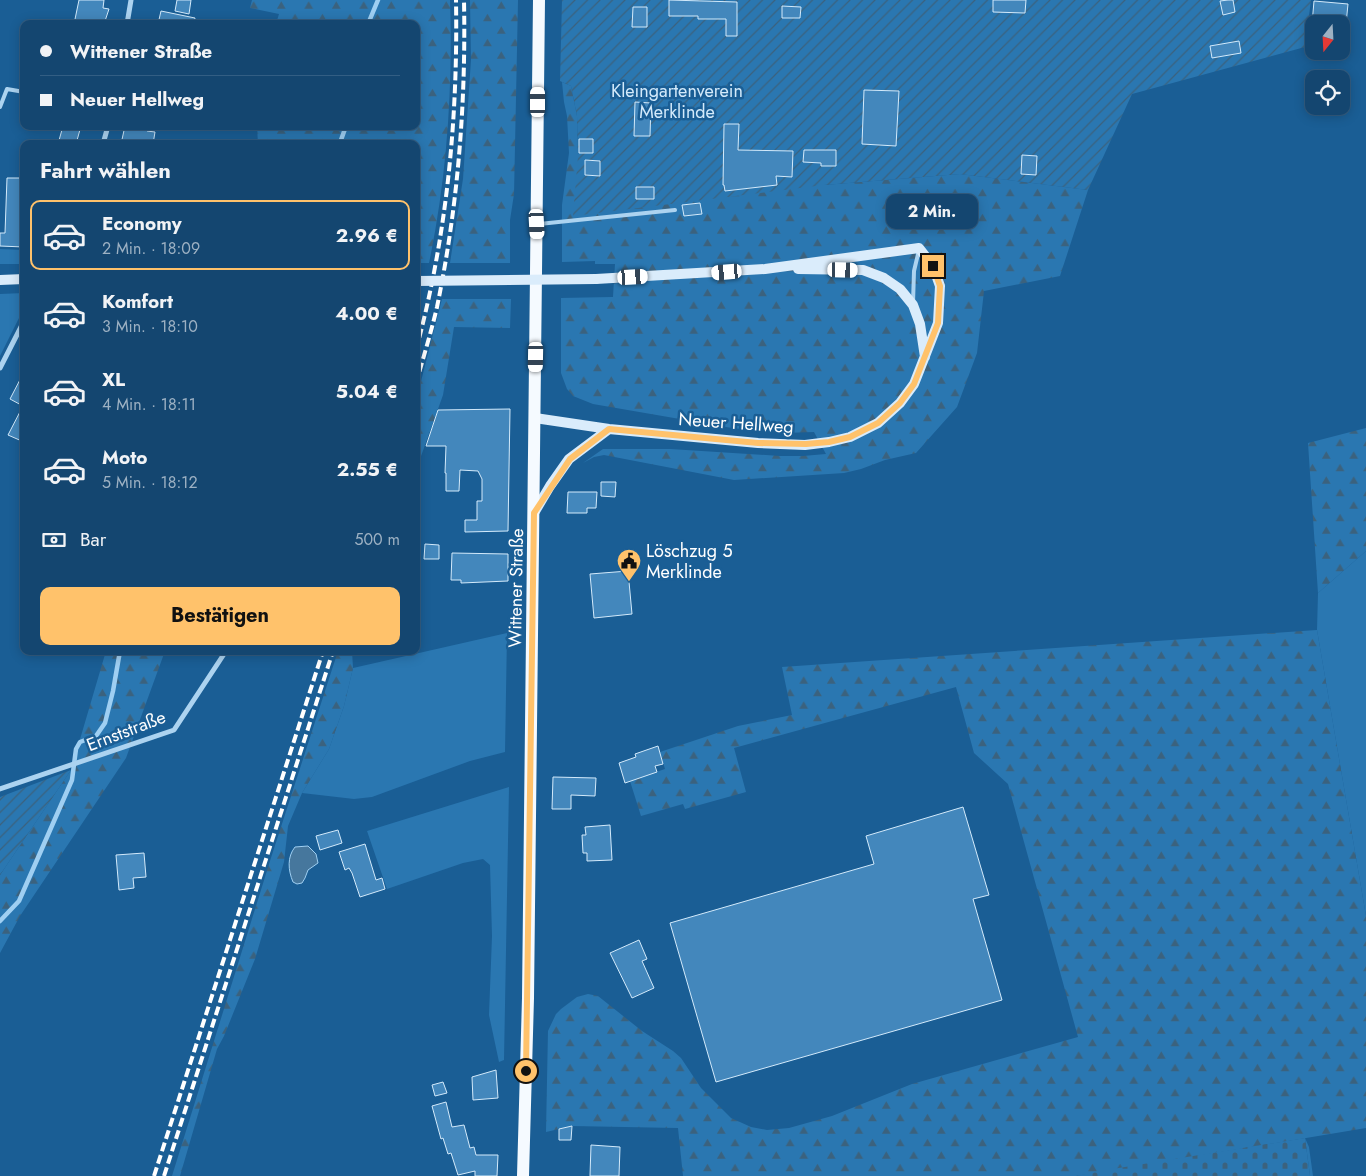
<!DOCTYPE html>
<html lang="de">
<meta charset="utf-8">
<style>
body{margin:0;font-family:Jost,sans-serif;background:#1d4d75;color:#f1f3f6;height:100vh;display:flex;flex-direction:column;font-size:19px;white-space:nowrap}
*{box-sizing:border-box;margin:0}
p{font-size:16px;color:#9db1c3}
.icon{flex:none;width:28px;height:28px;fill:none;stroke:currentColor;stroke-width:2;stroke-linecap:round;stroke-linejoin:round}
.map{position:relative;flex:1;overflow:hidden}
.drawer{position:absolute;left:20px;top:140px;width:400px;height:515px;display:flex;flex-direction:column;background:#144670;border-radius:10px;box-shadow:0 2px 12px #0003,0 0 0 1px #335e83}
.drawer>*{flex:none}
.top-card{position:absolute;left:20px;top:20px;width:400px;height:110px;border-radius:10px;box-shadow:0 2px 12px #0003,0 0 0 1px #335e83;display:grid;align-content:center;height:110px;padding:0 20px;background:#144670}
.needle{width:32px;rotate:198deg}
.controls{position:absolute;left:1305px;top:15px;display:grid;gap:10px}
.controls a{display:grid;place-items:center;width:45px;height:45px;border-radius:10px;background:#144670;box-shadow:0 2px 12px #0003,0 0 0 1px #335e83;font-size:25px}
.end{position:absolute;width:22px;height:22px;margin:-11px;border:6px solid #ffc26b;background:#111;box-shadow:0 0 0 2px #111}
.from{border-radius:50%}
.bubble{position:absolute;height:35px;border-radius:10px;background:#144670;box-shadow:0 2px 12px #0003,0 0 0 1px #335e83;font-size:16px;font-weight:700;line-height:35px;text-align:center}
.car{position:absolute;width:15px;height:30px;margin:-15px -8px;border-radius:6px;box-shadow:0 0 4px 1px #0007;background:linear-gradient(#fff 24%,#345 0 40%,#fff 0 76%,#345 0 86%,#fff 0)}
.top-card b{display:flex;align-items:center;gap:18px;height:48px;font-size:19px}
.top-card b+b{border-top:1px solid #335e83}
.top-card i{width:12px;height:12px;background:#f1f3f6}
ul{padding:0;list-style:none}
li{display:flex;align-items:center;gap:15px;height:70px;margin:0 10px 8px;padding:0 10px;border:2px solid transparent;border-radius:10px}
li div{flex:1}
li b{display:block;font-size:19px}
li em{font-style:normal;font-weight:700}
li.active{border-color:#ffc26b}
li>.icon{width:45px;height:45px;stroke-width:1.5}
h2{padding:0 20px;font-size:22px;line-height:60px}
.pay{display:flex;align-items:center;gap:12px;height:55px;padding:0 20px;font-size:19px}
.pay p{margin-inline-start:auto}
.cta{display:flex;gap:10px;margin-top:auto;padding:10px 20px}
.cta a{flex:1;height:58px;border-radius:10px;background:#ffc26b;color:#111;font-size:20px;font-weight:700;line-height:58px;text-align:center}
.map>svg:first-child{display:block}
</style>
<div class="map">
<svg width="1366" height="1176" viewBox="0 0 1366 1176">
<defs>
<pattern id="forest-firs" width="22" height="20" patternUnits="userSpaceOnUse" patternTransform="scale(1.25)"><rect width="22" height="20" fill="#2a77b1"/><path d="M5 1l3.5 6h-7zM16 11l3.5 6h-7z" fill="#3b627e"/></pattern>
<pattern id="cemetery-stones" width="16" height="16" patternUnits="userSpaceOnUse" patternTransform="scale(1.25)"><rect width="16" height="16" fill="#2a77b1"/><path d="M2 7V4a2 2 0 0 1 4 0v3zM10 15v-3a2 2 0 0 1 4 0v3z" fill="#3b627e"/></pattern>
<pattern id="garden-furrows" width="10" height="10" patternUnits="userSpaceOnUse" patternTransform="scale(1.25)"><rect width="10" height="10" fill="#2a77b1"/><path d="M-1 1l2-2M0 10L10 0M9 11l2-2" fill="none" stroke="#3b627e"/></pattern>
</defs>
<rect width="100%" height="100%" fill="#1a5e95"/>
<path fill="#2a77b1" d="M0,249l24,1v14h-24z
M24,293v15l-24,48v-62z
M1366,551v365l-49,-286 1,-37z
M507,633l-2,119 -35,9 -98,36 -18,2 -52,-6 27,-44 15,-43 9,-38z
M509,787l-5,273 -5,2 -10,-47 3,-79 -2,-71 -7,-6 -20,4 -76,26 -20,-58z
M1305,1138l4,9 4,29h-3z"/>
<path fill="url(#forest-firs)" d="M252,0h198c3,86 -3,178 -21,263h-13v-119h-158l-1,-18h159v-102h-140l3,-10 -29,-6z
M470,0h48l-4,194 -4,26v43h-60l13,-84 8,-119z
M562,82l9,4 6,30 1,40 246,29 136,-11 128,16 -28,86 -76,15 -7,62 -20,54 -41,46 -31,7 -24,9 -17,4 -110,7 -130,-25 -10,2 -11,6 20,-14h67l110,7h23l23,-2 -12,-22 -31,1 -51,-5 -139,-24 -20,-8 -6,-7 -6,-16v-75l52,-1 2,-33h-20v-3l-33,1v-57l7,-52 -2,-37 -3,-14z
M442,299h69l-1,29 -56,-1 -11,68 -27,75v-69z
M1366,428v123l-48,42 -10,-150z
M1317,630l49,286v212l-290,48h-393l-5,-48 -106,-2 -26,6 2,-101 8,-17 5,-5 16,-12 11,-3 10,2 44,35 31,20 8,7 20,30 30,30 20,9 16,3 22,-2 43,-12 80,-32 166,-47 -70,-253 -34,-31 -18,-66 -222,61 12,44 -61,17 -2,-5 -42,12 -11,-35 35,-12 -5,-17 78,-26 54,-11 -10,-48z
M106,651h59l-39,107 -106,158 -20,37v-78l71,-105z
M338,651h14l1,17 -9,38 -15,43 -27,44 -14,33 -4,36 -29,97 -31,77 -7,13 -37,127h-8l98,-315z"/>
<path fill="url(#cemetery-stones)" d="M1305,1138l5,38h-234l18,-4z"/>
<path fill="url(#garden-furrows)" d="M562,0h749l-6,47 -173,47 -44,96 -128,-16 -136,11 -251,31 5,-60 -1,-40 -6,-30 -11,-5z
M71,770l-71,105v-78z"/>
<path fill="#46779d" stroke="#9fcff2" d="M308,846l8,8 2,9 -10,7 -3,8 -3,5 -5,1 -4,-2c-5,-12 -6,-25 2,-35z"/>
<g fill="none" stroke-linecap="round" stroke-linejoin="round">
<path stroke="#9fcff2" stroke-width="4.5" d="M368,24l10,-24
M341,140l5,-14
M0,921l19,-20 53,-121 4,-31 4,-7 16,-6 9,-13 8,-32 7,-40"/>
</g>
<path fill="#4387bc" stroke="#d3eafb" d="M79,0h25l-1,8 6,1 -5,15h-30z
M177,0h14l-2,14 -14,-3z
M669,0l68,2v34h-11v-17h-28v-3h-29z
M993,0h33l-1,13 -32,-1z
M1228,0h5l2,12 -12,3 -3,-14z
M1314,1l34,3 -2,20h-34z
M782,6l19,1 -1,11h-18z
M633,7h14v20h-15z
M161,11l34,7 -1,6h-36z
M1239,41l2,12 -29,5 -2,-12z
M864,90l35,1 -3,55 -34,-2z
M635,102l16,1 -1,33h-16z
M724,124h15l-1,26 55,1 -1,26 -16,-1 1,9 -52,6 -1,-6h-1z
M63,126h18l-5,18h-18z
M125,126h23l-1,5 8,1 -2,12h-32z
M579,139h14v14h-14z
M804,150h32v16h-15v-3l-18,-1z
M1022,155l15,1 -1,19 -15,-1z
M585,160l15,1v15l-15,-1z
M7,178h17v69l-24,-1v-13h5z
M636,187h18v12h-18z
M700,203l2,11 -18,2 -2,-11z
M24,372v70l-16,-7 15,-29 -13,-7z
M510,409l-2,122 -43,1v-12h12v-19h5v-22l-4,-8 -18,-1 -1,21h-13v-18h-1l1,-27h-20l12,-36z
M601,482h15l-1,15 -14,-1z
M568,492h29l-1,16h-9v5h-20z
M425,544l14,1v14h-15z
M452,553l56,1v27l-47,2v-3h-10z
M628,571l4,43 -38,4 -4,-44z
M658,746l5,18 -8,2 2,6 -32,11 -6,-20 17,-6 -1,-3z
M553,777l43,1 -1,18 -24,-1v14h-19z
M963,807l26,88 -16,4 29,101 -286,82 -46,-159 204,-59 -8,-28z
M610,825l2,35 -25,1v-8h-4l-1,-18h4l-1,-8z
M338,830l4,13 -22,7 -4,-14z
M365,844l11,36 6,-2 3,11 -25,8 -8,-24 -3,-5 -4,2 -6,-18z
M144,853l2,24 -13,1 1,10 -15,2 -3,-35z
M639,940l8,19 -5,2 12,27 -22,10 -22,-45z
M496,1070l2,28 -25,2 -1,-23z
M443,1082l4,11 -12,3 -3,-11z
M446,1102l6,25 12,-2 6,23 4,-1 2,8h22l-1,21h-22v-5l-17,4 -7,-22 -3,1 -5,-16 -2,1 -9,-33z
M572,1126l-1,14h-12v-11z
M591,1145l29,2 -1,29h-29z"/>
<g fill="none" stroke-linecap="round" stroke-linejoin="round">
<path stroke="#acd3f0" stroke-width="4" d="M0,107l7,-18 17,3
M539,224l136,-14
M913,303l1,-32 5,-21"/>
<path stroke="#acd3f0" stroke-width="5" d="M127,24l4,-24
M103,144l5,-18
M0,368l24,-47
M0,789l174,-59 52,-79"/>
<path stroke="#daecfb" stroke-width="10" d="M798,269l65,1 21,8 16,11 13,16 7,19 5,33
M0,280l24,-1
M535,418l74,11 149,14 47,2 24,-3 21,-5 28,-14 22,-20 14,-19 24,-61 2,-37 -7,-20 -14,-18 -154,21 -169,10
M534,513l16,-27 19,-27 40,-30"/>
<path stroke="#f5faff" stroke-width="12" d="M523,1176l5,-178 11,-998"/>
<path stroke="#fff" stroke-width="4" stroke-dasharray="9 4" stroke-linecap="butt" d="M416,350c31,-114 42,-232 40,-350
M416,384c7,-26 15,-51 21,-77 21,-101 29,-204 27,-307
M154,1176l169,-525
M164,1176l169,-525"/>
<path stroke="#daecfb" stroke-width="10" d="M416,281l180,-2"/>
</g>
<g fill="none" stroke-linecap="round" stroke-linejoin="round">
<path stroke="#ffc26b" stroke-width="6" d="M526,1071l8,-558 36,-54 39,-30 149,14 48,1 23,-2 21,-5 28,-14 22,-20 14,-19 24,-61 2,-37 -7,-20"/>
</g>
<defs>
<symbol id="civic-pin" viewBox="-11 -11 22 30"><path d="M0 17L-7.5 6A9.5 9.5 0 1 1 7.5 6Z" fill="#ffc26b" stroke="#1a5e95"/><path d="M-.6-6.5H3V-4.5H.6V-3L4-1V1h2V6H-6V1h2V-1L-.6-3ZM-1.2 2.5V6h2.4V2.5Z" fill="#111"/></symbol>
</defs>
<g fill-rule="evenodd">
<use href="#civic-pin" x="615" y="547" width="28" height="38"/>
</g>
<g text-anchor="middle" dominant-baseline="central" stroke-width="5" stroke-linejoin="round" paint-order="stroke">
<g font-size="18" fill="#d3eafb" stroke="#1a5e95">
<text x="677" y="91">Kleingartenverein<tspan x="677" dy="21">Merklinde</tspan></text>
</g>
<g font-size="18" fill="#fff" stroke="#1a5e95">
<text transform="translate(736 423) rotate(4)">Neuer Hellweg</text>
<text transform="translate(516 588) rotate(-89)">Wittener Straße</text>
<text transform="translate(126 731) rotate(-21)">Ernststraße</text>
</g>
<g font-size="18" fill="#fff" stroke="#1a5e95" text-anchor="start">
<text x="646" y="551">Löschzug 5<tspan x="646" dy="21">Merklinde</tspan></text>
</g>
</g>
</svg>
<div class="controls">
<a><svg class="needle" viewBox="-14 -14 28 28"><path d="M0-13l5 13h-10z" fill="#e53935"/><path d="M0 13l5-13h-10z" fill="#9db1c3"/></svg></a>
<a><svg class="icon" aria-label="locate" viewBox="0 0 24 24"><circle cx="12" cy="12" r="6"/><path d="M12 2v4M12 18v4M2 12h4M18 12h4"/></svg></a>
</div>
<i class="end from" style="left:526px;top:1071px"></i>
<i class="end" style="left:933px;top:266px"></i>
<div class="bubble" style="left:886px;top:194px;width:92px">2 Min.</div>
<i class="car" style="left:538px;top:102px;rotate:0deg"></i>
<i class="car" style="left:537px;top:224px;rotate:177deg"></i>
<i class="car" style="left:843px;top:270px;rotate:91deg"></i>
<i class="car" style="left:727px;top:272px;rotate:265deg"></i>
<i class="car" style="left:633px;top:277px;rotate:87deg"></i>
<i class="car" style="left:536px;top:357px;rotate:181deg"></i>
<div class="top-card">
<b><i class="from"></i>Wittener Straße</b>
<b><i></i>Neuer Hellweg</b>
</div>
<section class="drawer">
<h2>Fahrt wählen</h2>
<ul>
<li class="active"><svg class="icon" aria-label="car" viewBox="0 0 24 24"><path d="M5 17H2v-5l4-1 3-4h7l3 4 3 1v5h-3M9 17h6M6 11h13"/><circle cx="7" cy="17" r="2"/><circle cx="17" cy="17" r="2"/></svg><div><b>Economy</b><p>2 Min. · 18:09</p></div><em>2.96 €</em></li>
<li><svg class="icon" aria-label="car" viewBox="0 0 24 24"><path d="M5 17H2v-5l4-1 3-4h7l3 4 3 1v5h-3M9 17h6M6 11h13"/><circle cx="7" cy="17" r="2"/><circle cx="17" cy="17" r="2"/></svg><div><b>Komfort</b><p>3 Min. · 18:10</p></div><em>4.00 €</em></li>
<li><svg class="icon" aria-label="car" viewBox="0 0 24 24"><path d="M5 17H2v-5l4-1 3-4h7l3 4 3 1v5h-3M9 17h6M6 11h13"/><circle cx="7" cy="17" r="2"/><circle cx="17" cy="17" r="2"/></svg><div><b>XL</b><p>4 Min. · 18:11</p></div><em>5.04 €</em></li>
<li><svg class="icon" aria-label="car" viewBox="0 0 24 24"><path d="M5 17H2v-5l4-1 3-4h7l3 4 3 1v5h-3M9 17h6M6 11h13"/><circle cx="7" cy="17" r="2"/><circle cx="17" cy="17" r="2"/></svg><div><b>Moto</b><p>5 Min. · 18:12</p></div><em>2.55 €</em></li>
</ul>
<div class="pay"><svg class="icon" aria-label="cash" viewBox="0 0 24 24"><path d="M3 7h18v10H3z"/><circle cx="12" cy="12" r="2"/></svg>Bar<p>500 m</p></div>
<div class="cta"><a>Bestätigen</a></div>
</section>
</div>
